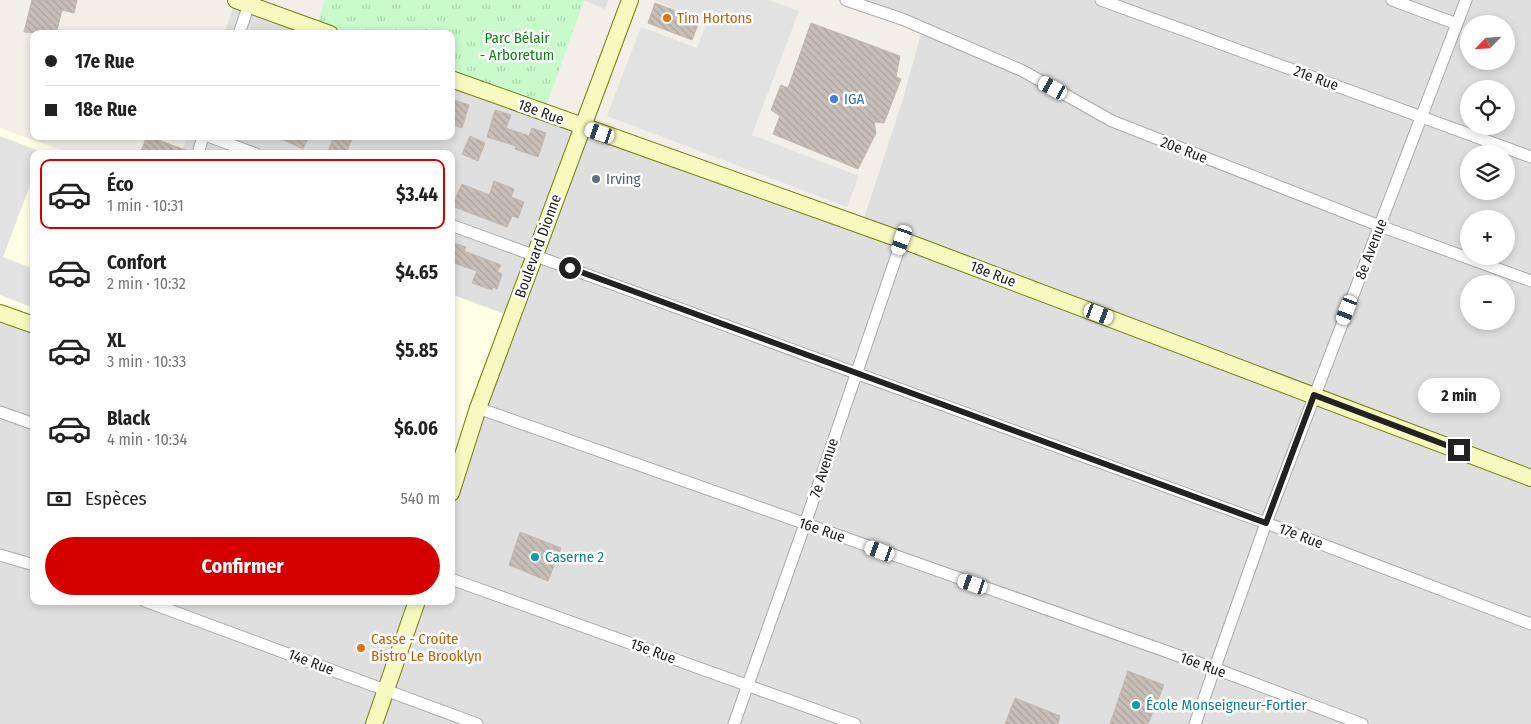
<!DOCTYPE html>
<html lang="fr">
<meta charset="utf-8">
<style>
body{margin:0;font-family:"Fira Sans Condensed",sans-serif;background:#f2f2f2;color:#222;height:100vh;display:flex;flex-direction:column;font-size:19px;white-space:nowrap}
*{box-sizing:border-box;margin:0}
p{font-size:16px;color:#767676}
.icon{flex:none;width:28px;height:28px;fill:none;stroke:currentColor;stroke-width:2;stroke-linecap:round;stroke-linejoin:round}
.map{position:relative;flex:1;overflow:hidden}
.details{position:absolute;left:30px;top:150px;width:425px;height:455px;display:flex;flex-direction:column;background:#fff;border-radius:10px;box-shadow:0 2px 8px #0003}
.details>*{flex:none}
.banner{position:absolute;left:30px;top:30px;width:425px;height:110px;border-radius:10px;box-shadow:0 2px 8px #0003;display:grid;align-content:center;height:110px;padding:0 15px;background:#fff}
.needle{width:32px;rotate:245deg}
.buttons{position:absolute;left:1460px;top:15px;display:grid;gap:10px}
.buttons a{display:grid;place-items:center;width:55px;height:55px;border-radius:50%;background:#fff;box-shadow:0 2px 8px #0003;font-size:25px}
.end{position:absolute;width:22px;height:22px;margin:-11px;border:6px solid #222;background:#fff;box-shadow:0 0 0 2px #fff}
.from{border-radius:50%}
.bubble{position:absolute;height:35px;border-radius:18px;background:#fff;box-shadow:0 2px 8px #0003;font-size:16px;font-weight:700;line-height:35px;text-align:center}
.car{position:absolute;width:15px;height:30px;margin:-15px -8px;border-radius:6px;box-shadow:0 0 4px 1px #0007;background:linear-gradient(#fff 24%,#345 0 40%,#fff 0 76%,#345 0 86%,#fff 0)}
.banner b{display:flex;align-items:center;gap:18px;height:48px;font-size:19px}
.banner b+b{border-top:1px solid #e0e0e0}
.banner i{width:12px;height:12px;background:#222}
ul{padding:9px 0 0;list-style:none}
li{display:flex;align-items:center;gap:15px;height:70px;margin:0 10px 8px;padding:0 5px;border:2px solid transparent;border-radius:10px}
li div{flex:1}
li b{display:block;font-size:19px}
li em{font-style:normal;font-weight:700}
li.on{border-color:#d40000}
li>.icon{width:45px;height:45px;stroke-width:1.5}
.pay{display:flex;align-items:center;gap:12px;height:55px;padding:0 15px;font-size:19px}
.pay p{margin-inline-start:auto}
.primary-button{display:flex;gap:10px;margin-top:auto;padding:10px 15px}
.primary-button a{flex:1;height:58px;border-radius:30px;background:#d40000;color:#fff;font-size:20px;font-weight:700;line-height:58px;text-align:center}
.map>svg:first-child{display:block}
</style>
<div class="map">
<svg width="1531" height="724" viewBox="0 0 1531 724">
<defs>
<pattern id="park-tufts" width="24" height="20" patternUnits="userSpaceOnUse" patternTransform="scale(1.25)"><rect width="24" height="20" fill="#c8facc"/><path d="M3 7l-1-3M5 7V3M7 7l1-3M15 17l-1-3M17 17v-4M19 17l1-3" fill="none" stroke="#acd6af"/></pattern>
<pattern id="building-back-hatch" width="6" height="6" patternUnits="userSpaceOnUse" patternTransform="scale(1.25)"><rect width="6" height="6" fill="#c7bfb8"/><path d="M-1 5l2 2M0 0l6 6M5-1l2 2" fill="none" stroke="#aba49e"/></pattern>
</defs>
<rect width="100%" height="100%" fill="#f2efe9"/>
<path fill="#e0dfdf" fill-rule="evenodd" d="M236,0h16l92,34h-120z
M583,0h25l-3,9z
M846,0h685v724h-1531v-414l34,13v278h417v-120l61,-164 -61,-23v-140h-270l6,-18h264v-63l409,157 43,-131 20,-72zM1469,24h37v37h-37zM1469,89h37v37h-37zM1469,154h37v37h-37zM1469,219h37v37h-37zM1469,284h37v37h-37z"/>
<path fill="#ffffe5" d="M0,128l72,26h-38v172l-34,-12z
M451,294l61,23 -61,164z"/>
<path fill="url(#park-tufts)" d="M325,0h259l-38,107 -95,-34v-39h-107l-27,-10z"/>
<path fill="#e2e2e2" d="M654,0h115l30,11 -47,124 107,41 -12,31 -240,-91 34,-89 56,21 10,-26z
M0,136l42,16 -8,2v21l-31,82 31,12v39l-34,-13z"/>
<path fill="url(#building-back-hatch)" stroke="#c4b6ab" d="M32,0h45l-3,13 -12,-3 -6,24 -32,-2z
M655,3l45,17 -8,20 -44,-17z
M811,23l89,33 -4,21 5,2 -17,44 -10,-1 2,11 -18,36 -85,-35 7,-18 -9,-6 10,-25 7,3z
M451,99l18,6 -7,23 -11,-4z
M495,110l16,5 -5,13 23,8 3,-8 14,5 -8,24 -23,-8 1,-3 -29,-9z
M147,136l44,16v2h-51z
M275,136h34l-6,13z
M334,136h19l-7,18h-19z
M470,136l15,7 -7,18 -16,-7z
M494,181l20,8 -3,8 13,5 -6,16 -6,-2 -5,11 -55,-21 10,-22 27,11z
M451,242l15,5 -2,4 37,14 -4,7 5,2 -5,15 -4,-2 -1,3 -20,-7 5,-12 -26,-9z
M520,532l41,16 -13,33 -39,-16z
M1128,671l36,14 -16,39h-38z
M1015,698l45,18 -2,8h-53z"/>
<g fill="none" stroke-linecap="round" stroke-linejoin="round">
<defs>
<path id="street" d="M846,0l56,19 121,52 89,50 268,105 151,55
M1101,0l430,157
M1392,0l65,24
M239,34l10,-30
M208,136l48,18
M198,154l5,-18
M451,225l815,298 265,101
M478,408l738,261 146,55
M0,412l34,12
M0,555l34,10
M451,579l404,145
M145,601l332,123
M734,724l71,-200 97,-284
M1195,724l71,-201 200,-523"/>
<path id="secondary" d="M236,0l94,34
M451,79l451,161 629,238
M0,313l34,12
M451,493l27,-85 152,-408
M374,724l43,-123"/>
</defs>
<use href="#street" stroke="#a9a9a9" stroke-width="13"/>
<use href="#secondary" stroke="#707d05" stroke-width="18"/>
<use href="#street" stroke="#fff" stroke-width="11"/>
<use href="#secondary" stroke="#f7fabf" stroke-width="16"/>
</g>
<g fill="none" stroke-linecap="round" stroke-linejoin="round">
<path stroke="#222" stroke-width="6" d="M570,268l696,255 48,-128 145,55"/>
</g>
<g fill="#e8710a" stroke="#fff" stroke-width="2">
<circle cx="667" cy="18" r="5"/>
<circle cx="361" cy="648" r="5"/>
</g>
<circle fill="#3f7fe0" stroke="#fff" stroke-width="2" cx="834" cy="99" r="5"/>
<circle fill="#5c6f8a" stroke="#fff" stroke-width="2" cx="596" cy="179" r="5"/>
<g fill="#0f9aa8" stroke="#fff" stroke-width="2">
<circle cx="535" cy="557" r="5"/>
<circle cx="1136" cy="705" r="5"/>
</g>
<g text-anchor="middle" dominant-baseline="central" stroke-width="5" stroke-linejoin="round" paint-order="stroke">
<g font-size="15" fill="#c56008" stroke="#fff" text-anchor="start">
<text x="677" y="18">Tim Hortons</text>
<text x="371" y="639">Casse - Croûte<tspan x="371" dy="17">Bistro Le Brooklyn</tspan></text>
</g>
<g font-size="15" fill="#0c8416" stroke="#fff">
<text x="517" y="38">Parc Bélair<tspan x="517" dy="17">- Arboretum</tspan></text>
</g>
<g font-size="15" fill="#222" stroke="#fff">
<text transform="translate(1316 78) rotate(20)">21e Rue</text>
<text transform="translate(541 112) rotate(20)">18e Rue</text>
<text transform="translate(1184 150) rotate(21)">20e Rue</text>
<text transform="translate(538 246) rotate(-70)">Boulevard Dionne</text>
<text transform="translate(1371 249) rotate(-69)">8e Avenue</text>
<text transform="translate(993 274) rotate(21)">18e Rue</text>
<text transform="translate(824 468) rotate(-72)">7e Avenue</text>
<text transform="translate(822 530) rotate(19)">16e Rue</text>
<text transform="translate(1301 536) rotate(21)">17e Rue</text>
<text transform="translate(653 651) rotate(20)">15e Rue</text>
<text transform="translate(311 662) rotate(21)">14e Rue</text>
<text transform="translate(1203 665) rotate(20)">16e Rue</text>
</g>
<g font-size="15" fill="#366cbe" stroke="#fff" text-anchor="start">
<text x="844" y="99">IGA</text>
</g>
<g font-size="15" fill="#4e5e75" stroke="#fff" text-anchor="start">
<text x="606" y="179">Irving</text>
</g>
<g font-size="15" fill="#0d838f" stroke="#fff" text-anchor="start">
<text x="545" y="557">Caserne 2</text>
<text x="1146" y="705">École Monseigneur-Fortier</text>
</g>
</g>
</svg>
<div class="buttons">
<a><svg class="needle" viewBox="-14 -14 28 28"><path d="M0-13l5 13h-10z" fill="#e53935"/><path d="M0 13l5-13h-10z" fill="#767676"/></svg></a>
<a><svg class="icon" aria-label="locate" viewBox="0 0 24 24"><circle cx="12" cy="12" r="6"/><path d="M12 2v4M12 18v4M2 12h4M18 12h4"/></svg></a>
<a><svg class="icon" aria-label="layers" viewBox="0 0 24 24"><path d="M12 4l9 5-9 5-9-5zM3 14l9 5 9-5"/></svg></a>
<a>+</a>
<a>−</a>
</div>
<i class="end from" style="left:570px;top:268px"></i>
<i class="end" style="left:1459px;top:450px"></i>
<div class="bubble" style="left:1418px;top:378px;width:82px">2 min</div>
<i class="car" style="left:1053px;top:88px;rotate:299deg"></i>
<i class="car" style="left:600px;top:133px;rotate:289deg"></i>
<i class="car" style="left:902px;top:240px;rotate:199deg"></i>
<i class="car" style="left:1347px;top:310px;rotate:201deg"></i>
<i class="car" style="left:1099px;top:314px;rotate:111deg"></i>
<i class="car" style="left:880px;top:551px;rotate:290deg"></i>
<i class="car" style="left:973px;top:584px;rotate:289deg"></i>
<div class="banner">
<b><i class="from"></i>17e Rue</b>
<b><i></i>18e Rue</b>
</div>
<section class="details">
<ul>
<li class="on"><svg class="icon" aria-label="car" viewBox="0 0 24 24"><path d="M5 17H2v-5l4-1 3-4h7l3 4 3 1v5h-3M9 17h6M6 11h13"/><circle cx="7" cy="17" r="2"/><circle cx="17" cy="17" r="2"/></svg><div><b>Éco</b><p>1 min · 10:31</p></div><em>$3.44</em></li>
<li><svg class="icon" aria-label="car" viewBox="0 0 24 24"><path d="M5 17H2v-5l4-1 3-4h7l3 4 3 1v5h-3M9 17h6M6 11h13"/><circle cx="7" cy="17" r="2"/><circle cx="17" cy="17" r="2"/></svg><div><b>Confort</b><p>2 min · 10:32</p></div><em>$4.65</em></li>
<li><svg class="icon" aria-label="car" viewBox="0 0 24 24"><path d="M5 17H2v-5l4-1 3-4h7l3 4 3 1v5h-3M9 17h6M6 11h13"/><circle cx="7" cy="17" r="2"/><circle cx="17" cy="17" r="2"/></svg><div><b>XL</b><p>3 min · 10:33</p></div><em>$5.85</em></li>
<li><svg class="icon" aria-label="car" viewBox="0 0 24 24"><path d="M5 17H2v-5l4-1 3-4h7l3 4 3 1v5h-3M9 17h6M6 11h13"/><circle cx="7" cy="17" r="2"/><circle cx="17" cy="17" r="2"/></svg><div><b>Black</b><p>4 min · 10:34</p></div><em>$6.06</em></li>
</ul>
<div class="pay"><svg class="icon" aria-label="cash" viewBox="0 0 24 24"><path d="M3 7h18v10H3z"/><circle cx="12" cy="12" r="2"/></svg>Espèces<p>540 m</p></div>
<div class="primary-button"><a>Confirmer</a></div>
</section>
</div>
